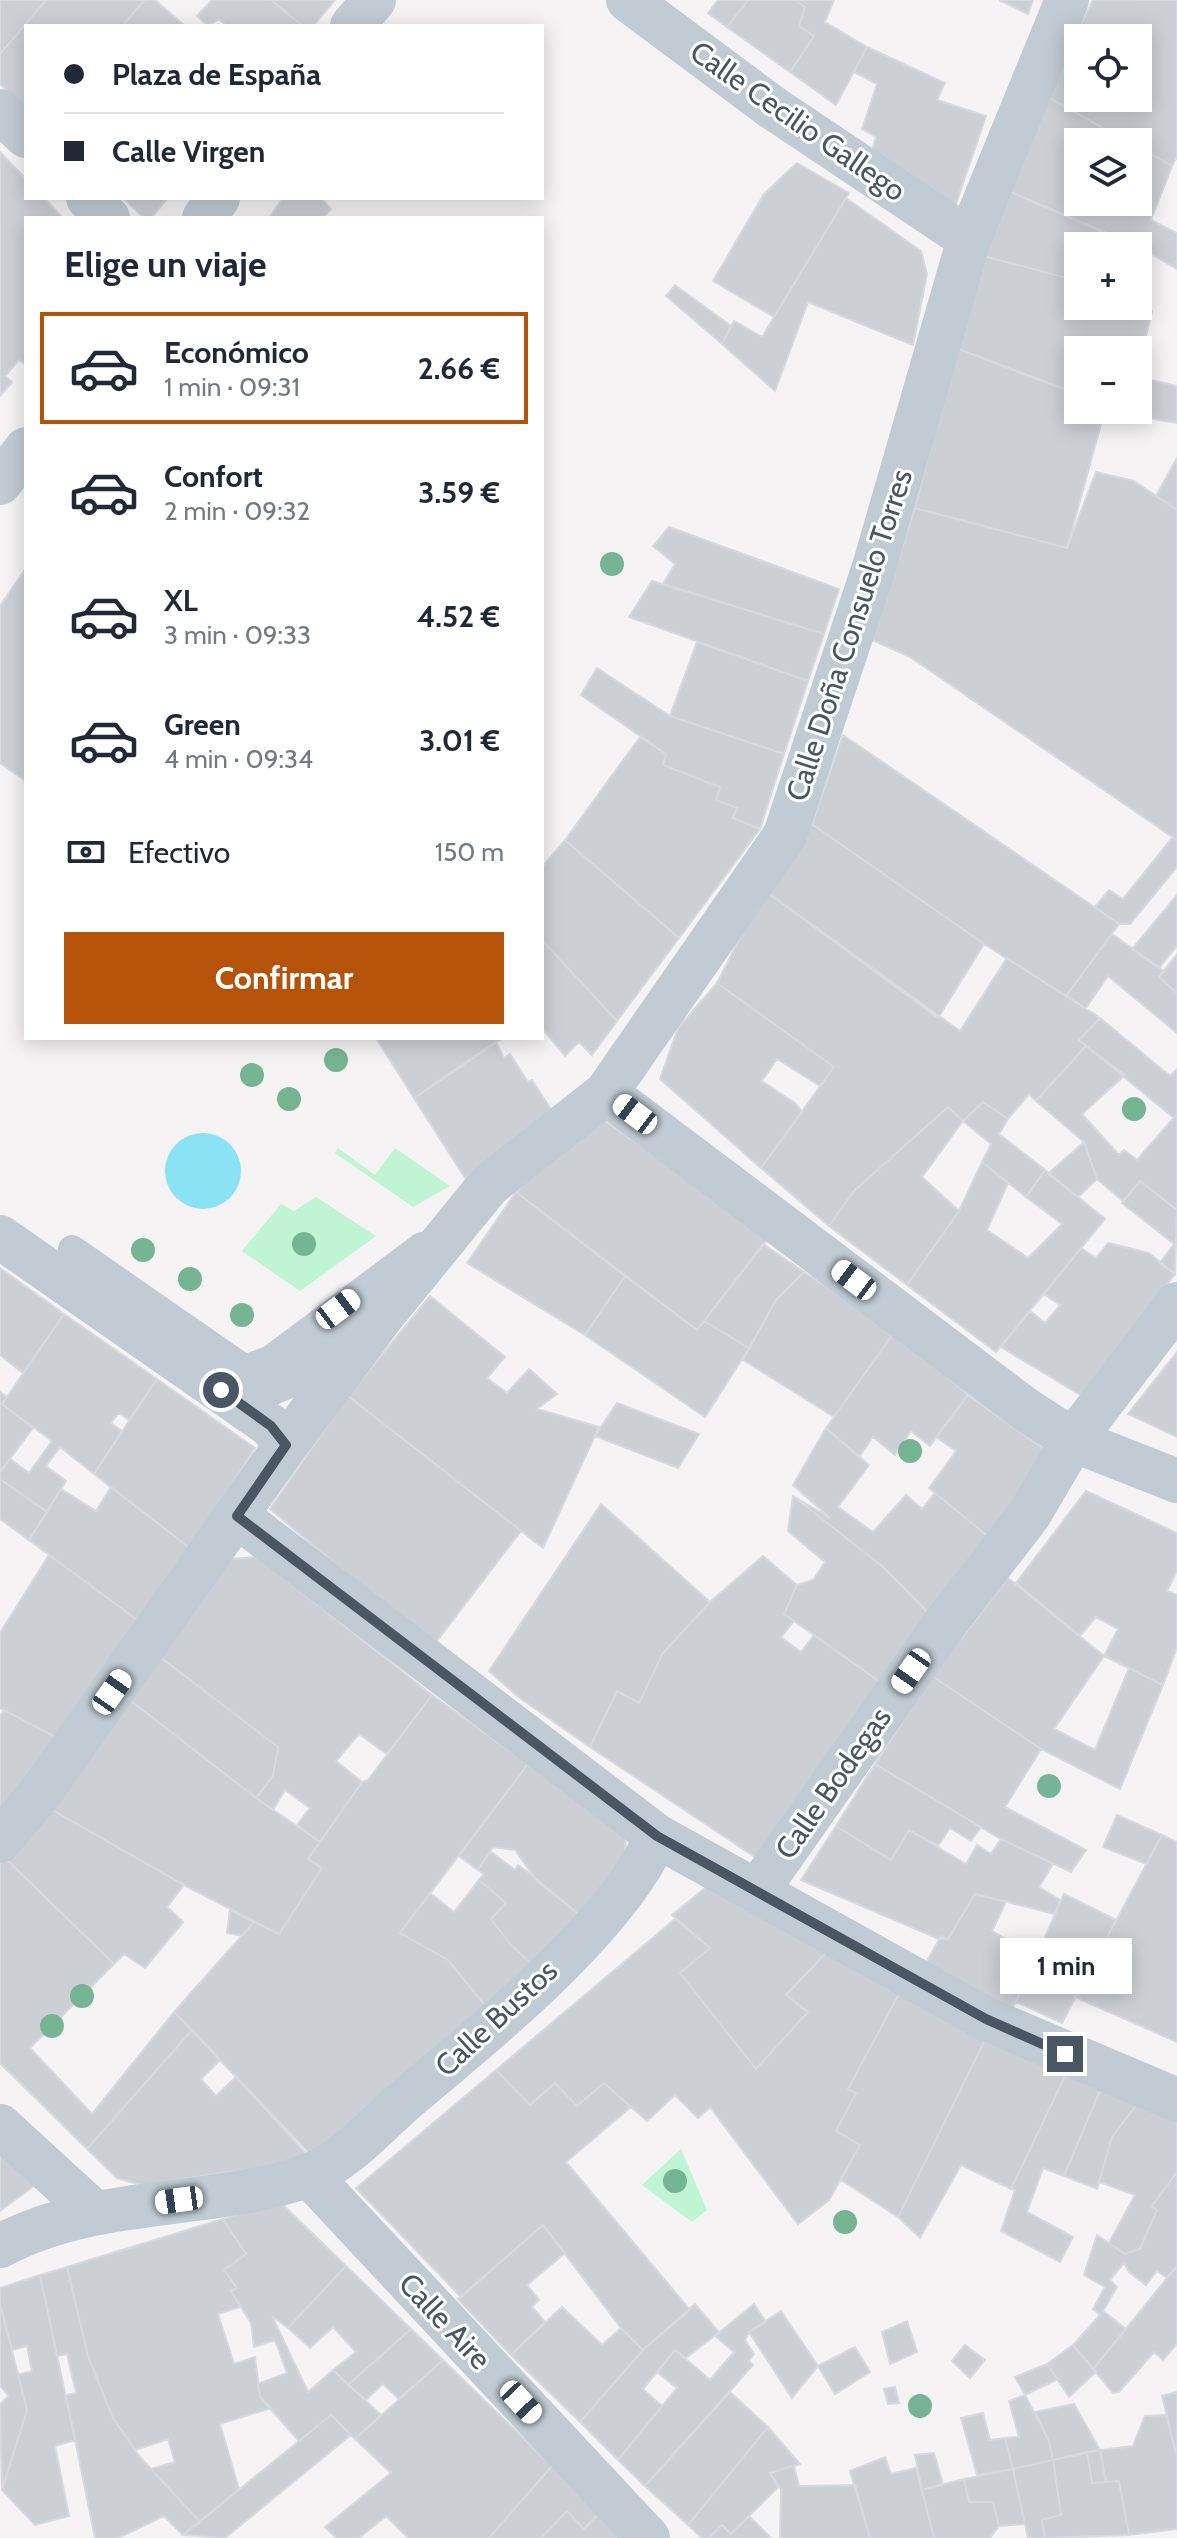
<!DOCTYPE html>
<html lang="es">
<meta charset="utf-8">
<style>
body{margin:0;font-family:Cabin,sans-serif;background:#f2f2f3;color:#1f2937;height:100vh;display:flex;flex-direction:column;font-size:30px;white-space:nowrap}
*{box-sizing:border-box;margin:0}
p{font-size:26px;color:#747a83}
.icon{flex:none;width:44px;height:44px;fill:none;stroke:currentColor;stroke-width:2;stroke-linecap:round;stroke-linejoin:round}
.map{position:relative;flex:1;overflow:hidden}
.side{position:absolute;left:24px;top:216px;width:520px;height:824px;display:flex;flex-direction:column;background:#fff;border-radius:0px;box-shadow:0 4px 20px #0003}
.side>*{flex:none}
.top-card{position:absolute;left:24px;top:24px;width:520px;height:176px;border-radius:0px;box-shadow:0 4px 20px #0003;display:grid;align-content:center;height:176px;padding:0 40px;background:#fff}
.buttons{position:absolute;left:1064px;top:24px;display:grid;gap:16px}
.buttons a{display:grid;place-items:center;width:88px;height:88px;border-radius:0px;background:#fff;box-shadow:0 4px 20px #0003;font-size:40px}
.end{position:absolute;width:36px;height:36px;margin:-18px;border:10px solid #485763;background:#fff;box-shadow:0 0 0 4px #fff}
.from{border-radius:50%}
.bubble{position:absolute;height:56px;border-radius:0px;background:#fff;box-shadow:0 4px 20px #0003;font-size:26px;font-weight:700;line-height:56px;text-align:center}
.car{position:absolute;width:24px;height:48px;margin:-24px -12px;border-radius:10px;box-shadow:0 0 6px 2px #0007;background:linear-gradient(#fff 24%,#345 0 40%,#fff 0 76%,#345 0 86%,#fff 0)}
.top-card b{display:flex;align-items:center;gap:28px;height:76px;font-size:30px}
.top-card b+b{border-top:2px solid #e0e1e3}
.top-card i{width:20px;height:20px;background:#1f2937}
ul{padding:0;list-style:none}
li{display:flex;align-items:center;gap:24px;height:112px;margin:0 16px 12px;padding:0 24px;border:4px solid transparent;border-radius:0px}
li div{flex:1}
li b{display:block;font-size:30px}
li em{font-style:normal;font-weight:700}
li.current{border-color:#b45309}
li>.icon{width:72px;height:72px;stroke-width:1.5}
h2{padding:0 40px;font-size:36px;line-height:96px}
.pay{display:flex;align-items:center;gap:20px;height:88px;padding:0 40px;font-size:30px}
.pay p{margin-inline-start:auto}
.button{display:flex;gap:16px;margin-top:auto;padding:16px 40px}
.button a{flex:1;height:92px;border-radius:0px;background:#b45309;color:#fff;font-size:32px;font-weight:700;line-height:92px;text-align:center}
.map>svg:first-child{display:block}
</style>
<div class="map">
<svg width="1177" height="2538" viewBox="0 0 1177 2538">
<rect width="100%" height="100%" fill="#f5f3f3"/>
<path fill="#bff5d2" d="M338,1148l37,27 20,-27 55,38 -37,21 -78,-54z
M316,1197l60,39 -76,55 -58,-40 39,-47 13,7z
M681,2149l26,61 -15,12 -50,-37z"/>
<path fill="#89e3f5" d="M165 1171a38 38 0 1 1 76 0a38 38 0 1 1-76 0Z"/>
<path fill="#ccd0d5" stroke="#d6d9df" stroke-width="2" fill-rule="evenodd" d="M0,0h46l-46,54z
M46,0h99l-23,26h-96v83l-26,-25v-30z
M145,0h10l30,26h-63z
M212,0h59l32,26h-76l-8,-7 -11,7 -11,-10z
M271,0h64l-22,26h-10z
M718,0h30l-21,27 -19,-14z
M748,0h47l10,7 -6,19 15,10 -24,36 -63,-45z
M795,0h39l-9,22 42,25 -31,58 -46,-33 24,-36 -15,-10 6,-19z
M999,0h34l-5,14z
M1093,0h84v157l-5,9 -34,-19v-5h-10l-82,-46zM1078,38h60v60h-60z
M867,47l78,36 -8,17 49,16 -31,91 -83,-57 4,-13 -14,-8 15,-45 -23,-12z
M1046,96l82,46h-50v60h60v-55l34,19 -21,54 26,13v36l-39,-23 -132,-56z
M0,152l26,27v19h18l19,20h-37v147l-7,-5 -14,16 7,6 -12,14z
M797,163l52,30 -75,124 -61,-36 51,-87z
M1006,190l117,51 -1,5h-44v35l-102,-27z
M123,198h45l-17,20h-7z
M283,198h38l10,11 -8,9h-54z
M846,198l75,53 6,23 -14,71 -105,-43 -33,89 -53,-47 12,-23 28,16z
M976,254l102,27v25l60,-2 14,7 -14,60v-21h-46l-6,-4 -1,4h-7v25l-5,18 -117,-45z
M675,285l56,41 -9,18 -56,-48z
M956,348l122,46v16h27l-38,138 -152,-40z
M1138,377l39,9v37l-53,-9 1,-4h13z
M1177,458v52l-21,-14z
M1096,472l38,9 43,29v330l-267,-183 -38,-17 43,-132 152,40z
M669,527l170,62 -15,45 -161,-50 12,-20 -22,-18z
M26,568v213l-26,-18v-157z
M652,581l172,53 -16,47 -179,-64z
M697,642l111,39 -24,73 -114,-38z
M597,668l73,48 114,38 -24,75 -27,-11 4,-10 -21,-8 4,-13 -57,-22 3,-11 -85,-59z
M843,735l276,189 -53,72 -82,-52 -172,-120z
M640,737l26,17 -3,11 57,22 -4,13 21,8 -4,10 27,11 -81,109 -114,-98z
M812,824l172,120 -46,74 -174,-128z
M1173,837l4,3v27l-47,57h-11l-24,-17 14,-17 14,9z
M565,840l114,98 -62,83 -75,-81v-73z
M764,890l196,141 47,-73 93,60 -21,22 7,6 -50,55 -7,-7 -21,25 -25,-17 -20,19 -15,-14 -94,84 -25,35 -68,-58 73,-101 -117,-84z
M1177,895v51l-18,22 -27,-19z
M1112,934l52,37 -5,6 18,16v40l-69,-57 -22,32 -20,-12z
M542,940l75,81 -25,34 -13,-13 -14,14 -23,-28z
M1177,954v39l-18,-16z
M717,983l117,84 -14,19 -43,-27 -15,22 33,22 7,9 -41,56 -101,-89 18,-51z
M1100,1018l70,58 7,-7v45l-3,4 -95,-78z
M376,1038h127l-89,60z
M496,1042l8,16 6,-4 18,28 4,-2 20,31 -87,67 -51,-80z
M1086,1046l39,29 -43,39 37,41 5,-5 13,10 40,-46v96l-37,-29 -17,20 -26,-22 -13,-37 -48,-41z
M983,1102l25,17 -9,15 46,36 -19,27 -44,-35 9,-18 -28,-23z
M948,1107l15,14 -41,56 37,34 -52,74 -78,-59 25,-35z
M594,1114l177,121 -74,95 -181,-138z
M1084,1142l13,37 -19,18 -30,-23z
M982,1162l26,21 -21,47 41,28 34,-34 -36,-27 19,-27 60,49 -109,133 -89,-67 52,-74z
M1140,1181l37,29 -2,64 -15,-11 14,-19 -52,-41z
M516,1192l109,84 -40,59 -118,-72z
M1108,1243l41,10 26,21 -93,122 -81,-49 29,-36 15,12 15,-18 -16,-11 37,-46 15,10z
M763,1244l41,28 -28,28 -27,48 -45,-27z
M0,1268l64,46 -41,59 -23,-18z
M804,1272l91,59 -61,86 -91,-57 33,-60z
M625,1276l72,54 7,-9 45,27 -44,69 -120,-82z
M430,1296l75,61 -18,21 20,15 22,-24 28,25 -20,15 62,18 -56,121 -195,-152z
M64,1314l93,65 -28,41 -10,-7 -8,10 11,8 -28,43 -34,-27 -14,19 20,15 -19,31 -47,-33v-7l10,-13 19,14 23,-32 -50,-37z
M895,1331l73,64 -38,51 -19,-15 -16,24 -22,-18 -14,20 -33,-29z
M1177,1352v85l-49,-23z
M157,1379l98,69 -64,101 -97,-75z
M0,1392l7,5 -5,7 31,24 -33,44z
M968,1395l90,64 -62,84 -67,-55 27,-37 -20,-14z
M348,1396l173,135 -88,115 -163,-137z
M617,1403l82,31 -21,34 -83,-32z
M826,1428l43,37 -31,42 35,25 33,-37 16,14 13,-16 61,50 -64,74 -49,-50 -90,-71 37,22 -37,-33z
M0,1479l47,33 -18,28 -29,-21z
M111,1487l80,62 -47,76 -115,-85 32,-51 35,22z
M1086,1491l91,42v38l-10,20 10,4v52l-14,38 -59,-29 14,-27 -22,-12 -16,19 -64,-53z
M793,1496l90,71 55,55 -48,67 -106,-75 13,-29 16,-5 12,-18 -37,-31z
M601,1504l109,98 -47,51 -24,50 -22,-12 -27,56 -73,-51 -28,-25z
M49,1555l95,70 -81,116 -63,-33v-75z
M763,1556l34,29 -13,29 10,7 -13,16 20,15 13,-17 76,54 -126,174 -174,-116 27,-56 22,12 24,-50 47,-51z
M257,1557l175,138 -45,59 -28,-20 -23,27 26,21 -42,60 -23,-17 13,-17 -25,-18 -12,20 -17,-12 17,-22 5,-29 -122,-93 63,-94z
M1008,1578l96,78 -50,73 41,21 34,-82 34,17 -43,104 -79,-40 -109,-73z
M156,1654l122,93 -5,29 -17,22 -130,-101z
M932,1676l109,73 -36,58 81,43 -15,22 -70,-33 -126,-75z
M432,1695l96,69 -128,169 48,27 40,49 -174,149 -140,-146 80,-90 25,12 43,-66 -14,-9 54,-77 6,-2z
M126,1697l130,101 64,44 -12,17 14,9 -43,66 -95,-49 -135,-77z
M4,1710l59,31 -63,69v-94z
M528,1764l98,71 -2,29 -44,51 -43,-34 -22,-31 -22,-3 -15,23 -19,-14z
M875,1764l106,63 -10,14 -21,-13 -12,18 -29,-16 -18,30 -55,-34z
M49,1808l135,77 -17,22 16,15 -38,46 -21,-14 -10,10 -109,-106z
M1117,1815l45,20 -16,29 -43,-17z
M836,1826l55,34 18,-30 57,34 11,-19 14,9 10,-15 52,25 -14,23 21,13 -5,14 -80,-20 -27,45h-9l-138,-59z
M1162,1835l15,7v200l-102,-45z
M490,1851l25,19 3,-5 15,11 47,39 -45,52 -24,-22 -20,-26 15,-16 -27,-23 5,-6 -6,-4z
M5,1858l109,106 -84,84 62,66 82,-102 18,18 -105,119 -87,-86v-200z
M479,1880l27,23 -15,16 20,26 24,22 -47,42 -40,-49 -48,-27 30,-40 24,19z
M710,1884l118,67 -42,44 22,17 -52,57 -76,-96 30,-25 -38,-33z
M975,1894l31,8 -14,29 44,26 -24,53 -89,-42 18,-32 7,3z
M1064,1894l52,26 -54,103 -46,-21z
M230,1910l24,12 -12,14 -15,-3z
M675,1919l35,29 -30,25 76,96 52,-57 -22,-17 42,-44 72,41 -52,97 8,4 -20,38 24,14 -31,55 -31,24 -88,-117 -12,11 -23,-23 -28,26 -43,-38 -27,23 -22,-23 -25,22 -34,-35z
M900,1992l85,48 -87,177 -57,-37 19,-35 -24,-14 20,-38 -8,-4z
M192,2030l28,30 -19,19 15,17 20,-19 76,83 -171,25 -24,-7 -30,-29z
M985,2040l81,34 -55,115 -50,-24 -41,73 -22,-21z
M496,2070l34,35 25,-22 22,23 27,-23 27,24 -65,55 124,148 -47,40 -22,-22 -78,-103 -82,72 -105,-109z
M1066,2074l35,14 -37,88 -21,-8 -16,44 46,25 -13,25 -59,-31 14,-41 -4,-1z
M1101,2088l37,15 -26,34 -15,52 -33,-13z
M1138,2103l39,16v53l-25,34 5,4 -17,39 -15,5 -16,-11 26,-48 -36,-13 13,-45z
M0,2150l38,33 -38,28z
M1177,2172v94l-10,12 -10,-7 -11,14 -17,-13 -5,-9 -14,17 7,7 -14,24 23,18 -33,40 -20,-24 27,-30 -7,-6 12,-22 -21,-12 13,-40 28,19 15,-5 17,-39 -5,-4z
M279,2201l67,65 -58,62 -16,-12 36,76 25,-22 48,45 -26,24 -24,-24 -32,26 -39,-44 -2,-13 29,-11 -12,-33 -21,7 -3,-24 -20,-32 6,-3 -13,-18 22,-16 -23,-35z
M223,2219l23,35 -22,16 13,18 -6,3 9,16 -22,7 16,50 21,-7 5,40 11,11 -51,16 19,65 -39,33 -49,-53 24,-7 -7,-23 -33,11 -22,-32 -25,-62 -21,-89z
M543,2225l22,28 -38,32 12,15 -7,7 13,15 -34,33 -53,-56z
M346,2266l65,63 -63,56 -15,-15 23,-18 -23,-25 -23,21 -22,-20z
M1177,2266v78l-14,16 -9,-8 -35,40 -6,1 -20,-24z
M67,2267l21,89 25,62 27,39 60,65 -17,13 -19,-19 -46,22h-23l-29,-143 10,-2 -9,-39 -10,2 -17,-81z
M40,2275l35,165 -20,6 14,70 -34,9 -33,-35 25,-80 -9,-35 14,-4 -5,-25 -15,4 -12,-47v-15z
M0,2303l27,107 -25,80 -2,-86 9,-8 -9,-10z
M695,2304l24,28 -33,26 -11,-8 -32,39 19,17 -44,54 -38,-38 63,-72z
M754,2304l12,18 -17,10 -4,8 9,14 -5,7 4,4 -108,121 -27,-26 59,-72 -20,-16 18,-22 35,30 24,-28 -19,-16z
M562,2307l40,38 19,-17 22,22 -63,72 -69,-67z
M781,2311l37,55 -26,32 -43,-66z
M907,2321l10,31 -27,12 -8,-32z
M411,2329l32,31 -44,39 -16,-15 -17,16 -18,-15z
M965,2345l20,15 -15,18 -18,-17z
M1073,2345l23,27 -27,25 -22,-33z
M855,2347l15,25 -35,22 -17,-28z
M443,2360l109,106 -63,72h-81l-22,-22 -27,22h-23l-11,-11 66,-54 -36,-34z
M1047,2364l11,15 -33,16 -10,-18z
M895,2387l4,16 -11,1 -4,-15z
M730,2392l38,35 -80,98 -43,-39z
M1177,2392v65l-15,-61z
M1025,2395l24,46 4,19 -40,9 -8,-31 14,-1 -10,-36z
M1074,2404l26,46 -47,10 -4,-19 -14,-29z
M983,2413l7,27 15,-2 8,31 -36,6 -16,-57z
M331,2415l20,20 -126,103 -42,-3z
M1166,2415l11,42v72l-48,6 -10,-54 -13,1 -6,-32 33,-4 12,-30z
M768,2427l32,37 -30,9 8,14 -47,47 -9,-9 -13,13h-7l-14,-13z
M1100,2450l6,32 -14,1 -5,-31z
M1087,2452l5,31 27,-2 10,54 -84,3 -3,-18 19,-5 -8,-55z
M934,2453l9,31 -21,6 -7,-35z
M885,2457l6,17 25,-6 18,70h-64l-20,-67z
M1053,2460l8,55 -19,5 3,18h-17l-15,-69z
M552,2466l47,47 -15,16 -17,-18 -26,27h-52z
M794,2466l5,20 56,-1 15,53h-90l1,-48 -11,-17z
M1013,2469l12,55 -26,2 -6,-24h-24l-5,-23z
M964,2479l5,23h24l6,24 -9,12h-56l-12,-48z
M567,2511l17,18 15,-16 26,25h-84z
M749,2516l22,22h-62l13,-13 9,9z"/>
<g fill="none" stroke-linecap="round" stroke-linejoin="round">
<path stroke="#c0cbd3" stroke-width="28" d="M72,1249l173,120 26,-10 151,-113"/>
<path stroke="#c0cbd3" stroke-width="44" d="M628,0l145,108 196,131
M352,26l22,-26
M0,111l26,25
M88,198l20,20
M204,218l14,-20
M0,483l26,-34
M606,1093l419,316 48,31 104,41
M0,1237l271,189 15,19 96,-129 107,-131 117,-92 179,-258 89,-268 95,-328 98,-239
M221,1390l32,1 42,-18 61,-46
M237,1516l420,320 329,183 191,81
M0,1841l41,-49 245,-347
M757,1891l189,-269 83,-107 44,-75 104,-136
M0,2126l95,87
M309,2175l339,363
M0,2246c95,-51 207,-36 307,-70 36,-13 68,-49 96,-74 80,-68 211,-171 254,-266"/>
</g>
<g fill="#76b593">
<circle cx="612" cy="564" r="12"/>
<circle cx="336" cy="1060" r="12"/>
<circle cx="252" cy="1075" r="12"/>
<circle cx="289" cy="1099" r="12"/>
<circle cx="1134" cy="1109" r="12"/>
<circle cx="304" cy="1244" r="12"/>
<circle cx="143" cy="1250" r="12"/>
<circle cx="190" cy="1279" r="12"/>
<circle cx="242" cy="1315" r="12"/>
<circle cx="910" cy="1451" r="12"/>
<circle cx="1049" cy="1786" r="12"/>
<circle cx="82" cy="1996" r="12"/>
<circle cx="52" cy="2026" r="12"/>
<circle cx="675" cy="2181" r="12"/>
<circle cx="845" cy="2222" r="12"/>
<circle cx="920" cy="2406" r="12"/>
</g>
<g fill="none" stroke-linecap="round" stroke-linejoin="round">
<path stroke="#485763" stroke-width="10" d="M221,1390l50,36 15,19 -49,71 420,320 329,183 79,35"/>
</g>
<g text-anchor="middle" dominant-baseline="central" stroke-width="6" stroke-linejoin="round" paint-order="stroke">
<g font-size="30" fill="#485763" stroke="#fff">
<text transform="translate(798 121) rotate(35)">Calle Cecilio Gallego</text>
<text transform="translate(849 635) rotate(-72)">Calle Doña Consuelo Torres</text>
<text transform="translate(833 1783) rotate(-55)">Calle Bodegas</text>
<text transform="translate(496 2018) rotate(-43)">Calle Bustos</text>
<text transform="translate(445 2321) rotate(47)">Calle Aire</text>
</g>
</g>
</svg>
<div class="buttons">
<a><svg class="icon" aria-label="locate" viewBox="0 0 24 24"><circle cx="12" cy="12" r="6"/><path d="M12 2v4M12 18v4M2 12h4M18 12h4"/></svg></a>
<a><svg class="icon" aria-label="layers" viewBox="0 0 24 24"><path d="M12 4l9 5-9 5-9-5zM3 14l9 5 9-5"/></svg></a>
<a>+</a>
<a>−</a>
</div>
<i class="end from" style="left:221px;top:1390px"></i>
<i class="end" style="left:1065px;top:2054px"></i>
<div class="bubble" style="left:1000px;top:1938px;width:132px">1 min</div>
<i class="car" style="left:635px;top:1114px;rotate:307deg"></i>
<i class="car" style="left:854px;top:1280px;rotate:307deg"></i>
<i class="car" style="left:338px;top:1309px;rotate:53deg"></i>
<i class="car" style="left:911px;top:1671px;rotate:215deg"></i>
<i class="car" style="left:112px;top:1692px;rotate:35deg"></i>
<i class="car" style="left:179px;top:2200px;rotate:262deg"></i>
<i class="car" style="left:521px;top:2402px;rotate:137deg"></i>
<div class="top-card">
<b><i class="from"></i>Plaza de España</b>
<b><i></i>Calle Virgen</b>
</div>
<section class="side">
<h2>Elige un viaje</h2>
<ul>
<li class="current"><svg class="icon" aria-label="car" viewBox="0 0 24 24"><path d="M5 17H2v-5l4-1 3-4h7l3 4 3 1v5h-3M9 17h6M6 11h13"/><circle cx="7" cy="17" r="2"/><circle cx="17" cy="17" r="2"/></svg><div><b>Económico</b><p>1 min · 09:31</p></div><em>2.66 €</em></li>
<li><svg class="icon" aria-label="car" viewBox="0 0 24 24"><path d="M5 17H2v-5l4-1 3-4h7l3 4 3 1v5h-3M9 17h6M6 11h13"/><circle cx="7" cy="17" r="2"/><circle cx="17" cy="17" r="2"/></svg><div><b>Confort</b><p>2 min · 09:32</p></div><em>3.59 €</em></li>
<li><svg class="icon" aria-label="car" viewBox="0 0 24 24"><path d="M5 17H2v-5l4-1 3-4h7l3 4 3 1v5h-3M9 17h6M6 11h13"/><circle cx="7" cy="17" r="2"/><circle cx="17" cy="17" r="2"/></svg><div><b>XL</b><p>3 min · 09:33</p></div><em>4.52 €</em></li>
<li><svg class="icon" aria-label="car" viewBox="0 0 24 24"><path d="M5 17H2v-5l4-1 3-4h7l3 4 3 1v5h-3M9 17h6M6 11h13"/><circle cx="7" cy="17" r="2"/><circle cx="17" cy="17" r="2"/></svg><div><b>Green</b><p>4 min · 09:34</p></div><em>3.01 €</em></li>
</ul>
<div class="pay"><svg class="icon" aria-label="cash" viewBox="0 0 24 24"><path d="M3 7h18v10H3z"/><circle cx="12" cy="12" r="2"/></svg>Efectivo<p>150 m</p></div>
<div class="button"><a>Confirmar</a></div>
</section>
</div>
